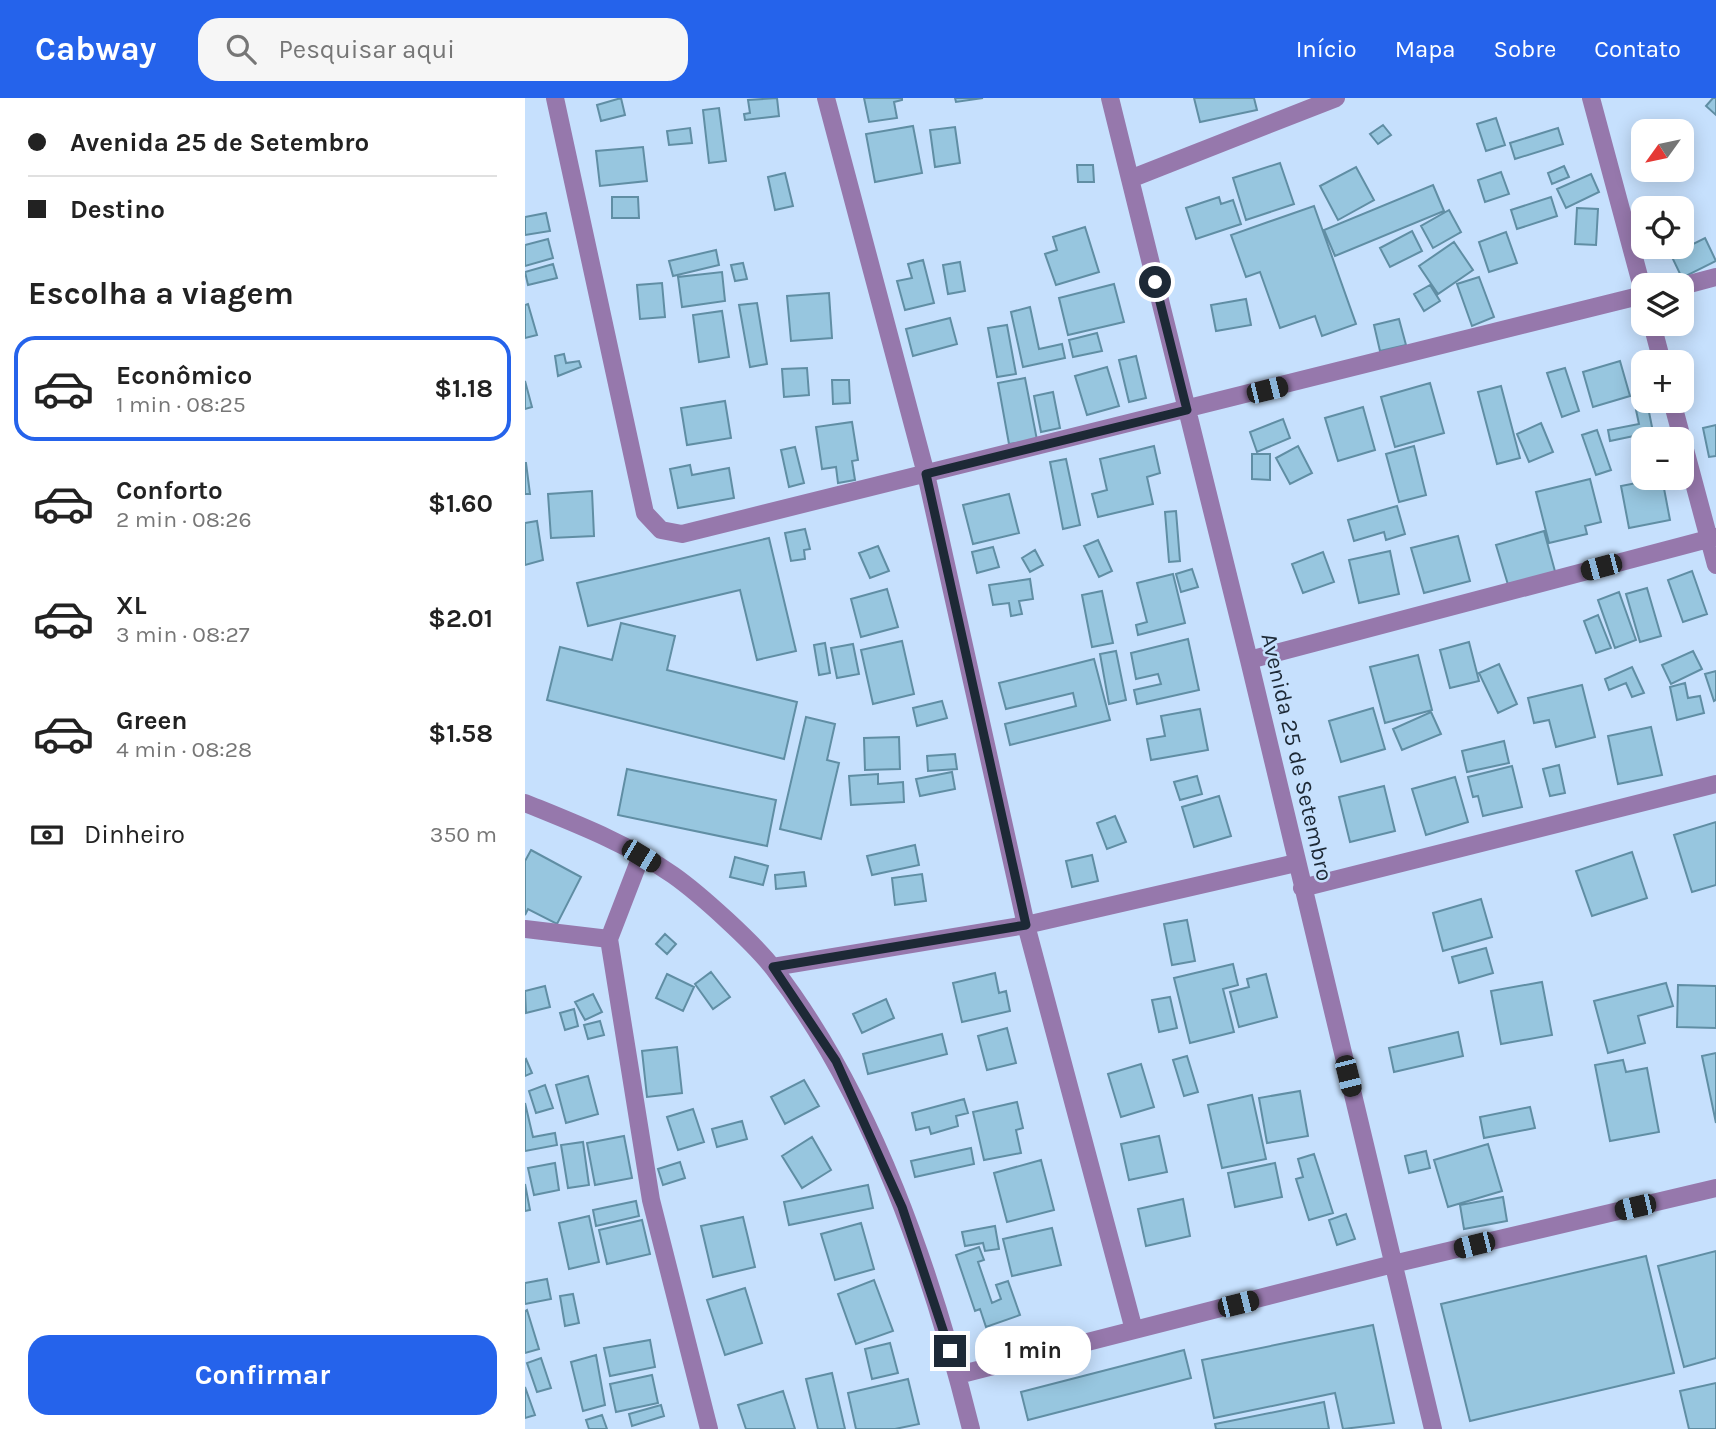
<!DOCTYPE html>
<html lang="pt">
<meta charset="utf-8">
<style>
body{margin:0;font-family:Karla,sans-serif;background:#f6f6f6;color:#222;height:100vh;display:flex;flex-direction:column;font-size:26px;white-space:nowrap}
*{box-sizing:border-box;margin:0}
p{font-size:23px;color:#767676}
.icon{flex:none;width:38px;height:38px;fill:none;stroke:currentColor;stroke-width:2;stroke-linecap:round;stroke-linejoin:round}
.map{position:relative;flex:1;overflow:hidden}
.sheet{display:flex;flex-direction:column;background:#fff;width:525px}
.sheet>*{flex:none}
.banner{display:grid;align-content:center;height:154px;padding:0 28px;background:#fff}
.needle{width:46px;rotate:237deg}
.controls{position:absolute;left:1106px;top:21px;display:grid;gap:14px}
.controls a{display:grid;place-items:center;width:63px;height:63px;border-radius:14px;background:#fff;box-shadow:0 4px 18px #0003;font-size:35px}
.end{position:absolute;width:32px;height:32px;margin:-16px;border:9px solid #1d2936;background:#fff;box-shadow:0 0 0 4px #fff}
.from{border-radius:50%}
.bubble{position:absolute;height:49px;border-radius:21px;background:#fff;box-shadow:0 4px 18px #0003;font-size:23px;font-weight:700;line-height:49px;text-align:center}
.car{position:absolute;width:21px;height:42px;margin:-21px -10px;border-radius:9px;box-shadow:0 0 5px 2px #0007;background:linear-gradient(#222 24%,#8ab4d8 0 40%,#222 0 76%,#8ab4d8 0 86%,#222 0)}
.banner b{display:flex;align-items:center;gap:24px;height:66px;font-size:26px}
.banner b+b{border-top:2px solid #e0e0e0}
.banner i{width:18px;height:18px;background:#222}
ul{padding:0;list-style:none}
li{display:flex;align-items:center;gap:21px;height:105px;margin:0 14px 10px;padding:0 14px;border:4px solid transparent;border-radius:21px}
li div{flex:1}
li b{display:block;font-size:26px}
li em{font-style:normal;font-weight:700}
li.active{border-color:#2563eb}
li>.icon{width:63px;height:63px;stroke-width:1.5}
h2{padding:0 28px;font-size:32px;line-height:84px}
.pay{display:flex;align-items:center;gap:18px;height:77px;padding:0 28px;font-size:26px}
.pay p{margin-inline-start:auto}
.action{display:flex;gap:14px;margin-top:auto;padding:14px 28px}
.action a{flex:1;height:80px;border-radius:21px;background:#2563eb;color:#fff;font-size:28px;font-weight:700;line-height:80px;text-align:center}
header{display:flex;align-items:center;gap:42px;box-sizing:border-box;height:98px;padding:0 35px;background:#2563eb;color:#fff}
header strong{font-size:33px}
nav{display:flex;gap:38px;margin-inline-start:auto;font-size:24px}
.search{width:490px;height:63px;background:#f6f6f6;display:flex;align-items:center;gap:18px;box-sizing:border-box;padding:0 24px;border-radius:21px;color:#767676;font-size:26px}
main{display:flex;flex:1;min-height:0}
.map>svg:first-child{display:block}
</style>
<header>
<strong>Cabway</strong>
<div class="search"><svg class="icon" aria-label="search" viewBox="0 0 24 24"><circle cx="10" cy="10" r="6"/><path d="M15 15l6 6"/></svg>Pesquisar aqui</div>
<nav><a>Início</a><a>Mapa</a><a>Sobre</a><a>Contato</a></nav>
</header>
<main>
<section class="sheet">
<div class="banner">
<b><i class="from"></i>Avenida 25 de Setembro</b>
<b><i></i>Destino</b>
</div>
<h2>Escolha a viagem</h2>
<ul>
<li class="active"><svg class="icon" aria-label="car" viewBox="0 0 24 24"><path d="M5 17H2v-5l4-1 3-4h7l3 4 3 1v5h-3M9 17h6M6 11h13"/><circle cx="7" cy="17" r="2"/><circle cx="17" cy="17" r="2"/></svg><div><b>Econômico</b><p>1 min · 08:25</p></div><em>$1.18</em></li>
<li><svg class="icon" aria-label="car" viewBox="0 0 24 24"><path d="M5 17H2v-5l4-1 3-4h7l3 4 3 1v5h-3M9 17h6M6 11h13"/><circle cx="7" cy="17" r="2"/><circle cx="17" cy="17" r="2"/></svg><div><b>Conforto</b><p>2 min · 08:26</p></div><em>$1.60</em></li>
<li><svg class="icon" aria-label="car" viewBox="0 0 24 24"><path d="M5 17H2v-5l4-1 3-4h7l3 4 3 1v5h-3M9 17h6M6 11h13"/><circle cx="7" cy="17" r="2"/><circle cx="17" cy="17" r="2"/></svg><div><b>XL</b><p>3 min · 08:27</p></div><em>$2.01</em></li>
<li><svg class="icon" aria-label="car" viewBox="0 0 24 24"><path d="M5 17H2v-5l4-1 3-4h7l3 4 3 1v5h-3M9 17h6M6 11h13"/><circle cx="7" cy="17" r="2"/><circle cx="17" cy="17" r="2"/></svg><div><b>Green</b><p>4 min · 08:28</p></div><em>$1.58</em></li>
</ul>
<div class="pay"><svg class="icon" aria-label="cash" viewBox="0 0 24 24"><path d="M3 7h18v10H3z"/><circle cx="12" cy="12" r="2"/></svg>Dinheiro<p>350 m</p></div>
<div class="action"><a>Confirmar</a></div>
</section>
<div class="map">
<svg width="1191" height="1331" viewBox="0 0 1191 1331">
<rect width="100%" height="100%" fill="#c6e0fd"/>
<path fill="#97c6df" stroke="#608ea4" stroke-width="2" d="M96,0l4,17 -24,6 -4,-16z
M252,0l2,18 -34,4 -1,-6 6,-1 -2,-13z
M339,0h38v2l-8,2 3,16 -28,4z
M430,0h28l-27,4z
M669,0h60l3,12 -57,12z
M1188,0h3v17l-10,-9z
M194,10l7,53 -17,2 -6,-53z
M971,20l9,27 -19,6 -9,-27z
M858,27l8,10 -13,9 -8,-10z
M388,28l9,47 -47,9 -9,-48z
M430,29l5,36 -25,4 -5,-37z
M165,30l2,15 -23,2 -2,-14z
M1033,30l5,16 -48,15 -5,-16z
M118,49l4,34 -47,5 -4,-35z
M755,65l14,41 -48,16 -13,-42z
M552,67h16l1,17h-16z
M1039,68l5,11 -17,7 -4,-11z
M831,69l18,33 -36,20 -18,-34z
M976,74l8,22 -24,8 -7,-22z
M260,75l8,33 -18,4 -7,-33z
M1066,76l8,18 -33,16 -9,-19z
M908,87l11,26 -109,45 -11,-26z
M87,99h26l1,21h-27z
M694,99l2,7 12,-4 8,24 -45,15 -10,-31z
M1026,99l6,19 -40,13 -6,-19z
M789,108l42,118 -34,12 -7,-20 -35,12 -20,-56 -14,5 -15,-42z
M1052,110l21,1 -2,36 -21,-1z
M924,112l12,22 -28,16 -12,-22z
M21,115l4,18 -25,4v-18z
M560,129l14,45 -43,13 -11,-31 12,-4 -4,-13z
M887,133l10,20 -32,16 -10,-19z
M981,134l11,31 -28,9 -10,-30z
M1180,140l11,23 -34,17 -11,-23z
M23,141l5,19 -28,8v-21z
M929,144l19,28 -35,24 -19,-28z
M191,152l3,15 -46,11 -4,-15z
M398,162l11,43 -29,7 -8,-29 15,-3 -4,-14z
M435,164l5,29 -17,3 -5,-29z
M218,165l4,16 -12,2 -4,-16z
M28,166l4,14 -29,7 -3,-13z
M197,174l3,29 -43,6 -4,-30z
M954,179l15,40 -22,9 -15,-42z
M137,185l3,34 -25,2 -3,-34z
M589,186l10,38 -56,13 -9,-37z
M905,187l10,16 -16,10 -10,-17z
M304,195l3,45 -41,3 -4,-45z
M721,201l5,26 -35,6 -5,-26z
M232,205l10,61 -17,3 -11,-62z
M3,206l9,31 -12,3v-33z
M505,209l9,42 23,-5 3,14 -42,9 -12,-55z
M197,213l7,46 -30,5 -6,-47z
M425,220l7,26 -44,12 -7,-27z
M874,221l7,26 -26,6 -6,-26z
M482,227l9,49 -19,3 -9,-49z
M572,235l5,18 -29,6 -4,-17z
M39,256l2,9 13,-2 2,6 -23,9 -3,-20z
M611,258l10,42 -17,4 -10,-42z
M1095,263l10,35 -37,11 -10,-35z
M582,269l12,39 -32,9 -12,-39z
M282,270l2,27 -25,2 -2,-28z
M1040,270l14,43 -17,6 -15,-44z
M500,280l12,62 -28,4 -11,-61z
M307,282h17l1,23 -17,1z
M0,283l7,26 -7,2z
M905,285l14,50 -49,14 -14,-50z
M976,288l19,72 -23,6 -19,-72z
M528,294l7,36 -19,4 -7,-36z
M200,303l6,37 -44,7 -6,-37z
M838,309l12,43 -37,11 -13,-43z
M1123,309l5,25 -43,9 -2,-11 31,-6 -3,-14z
M758,321l7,19 -33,14 -7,-20z
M327,324l6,38 -6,1 3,19 -17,3 -2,-16 -14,2 -6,-42z
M1016,325l12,29 -24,10 -12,-28z
M1191,327v31l-7,1 -6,-29z
M1072,332l14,40 -15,5 -14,-40z
M629,348l6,27 -13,4 6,27 -55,13 -6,-23 15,-4 -7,-31z
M773,348l14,27 -22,11 -14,-26z
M889,348l12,49 -27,7 -13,-48z
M270,349l9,36 -15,4 -8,-37z
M727,356h18v26l-18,-1z
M541,361l14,66 -17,4 -13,-67z
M1,365l4,31h-5v-31z
M165,367l2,10 37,-7 5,30 -56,10 -8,-39z
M1137,380l8,42 -41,8 -8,-42z
M1065,381l11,43 -16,4 2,8 -38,9 -13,-51z
M67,393l2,45 -43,2 -3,-44z
M484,396l10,39 -46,11 -10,-39z
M872,408l8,28 -19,6 -2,-8 -30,9 -6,-21z
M651,413l4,50 -11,1 -4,-50z
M12,423l6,39 -18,5v-42z
M280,431l5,20 -6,1 1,9 -14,2 -6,-28z
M1019,433l12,44 -47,13 -13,-43z
M933,438l12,45 -46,12 -13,-45z
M244,440l27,113 -39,9 -17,-70 -152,36 -11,-43z
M573,442l14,31 -13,6 -15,-31z
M353,448l11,25 -19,7 -11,-25z
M468,449l6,20 -22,6 -5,-21z
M510,452l8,15 -13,7 -8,-14z
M865,453l9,43 -40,9 -10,-43z
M798,454l11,30 -31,11 -11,-29z
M667,471l6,18 -17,5 -5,-18z
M1167,473l15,43 -24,8 -15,-42z
M648,476l12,49 -47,12 -2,-10 11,-3 -10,-39z
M505,481l3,20 -14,2 3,13 -11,2 -2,-13 -16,2 -4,-20z
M1122,490l14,48 -21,6 -14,-48z
M362,491l11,38 -37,10 -10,-38z
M577,493l11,52 -21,4 -10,-52z
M1094,494l17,48 -21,8 -17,-48z
M1073,517l13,33 -15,5 -12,-32z
M96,525l54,13 -8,34 130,32 -13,57 -237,-59 13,-53 52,13z
M663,541l11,51 -62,14 -3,-14 27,-6 -3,-10 -22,5 -5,-26z
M377,543l12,53 -41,10 -12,-54z
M944,544l10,39 -29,7 -10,-38z
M300,545l5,30 -11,2 -5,-30z
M328,546l6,30 -22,4 -6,-30z
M591,553l10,49 -17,4 -9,-50z
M1168,553l9,18 -31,15 -9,-19z
M893,557l14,55 -47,13 -15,-56z
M569,561l16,61 -100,25 -5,-21 71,-18 -3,-13 -67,16 -7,-26z
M974,566l18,40 -19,9 -19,-40z
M1107,569l12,26 -12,4 -6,-14 -17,7 -4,-11z
M1191,573v29l-2,1 -9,-27z
M1160,585l3,15 12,-2 4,17 -27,7 -7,-33z
M1057,587l13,52 -39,10 -7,-27 -15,3 -6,-25z
M417,603l5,17 -30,8 -4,-18z
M848,610l12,41 -44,13 -12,-41z
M675,611l8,41 -57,10 -4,-21 18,-3 -4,-20z
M906,614l10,22 -39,16 -9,-21z
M281,619l29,7 -8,36 12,3 -18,76 -41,-10z
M1126,629l11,48 -44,9 -10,-48z
M374,639l1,32 -35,1 -1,-32z
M979,643l5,22 -42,9 -5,-21z
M430,656l2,15 -29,2 -1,-15z
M1034,667l6,28 -15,3 -7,-27z
M987,668l10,41 -39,9 -5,-20 -5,1 -5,-20z
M102,671l149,31 -9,46 -149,-31z
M427,674l3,17 -35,7 -4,-17z
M353,676v10l25,-2 1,20 -53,3 -2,-29z
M672,678l5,18 -22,6 -6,-18z
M930,679l13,45 -42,13 -14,-46z
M859,688l11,45 -45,11 -11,-45z
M694,698l12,40 -37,11 -12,-40z
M590,718l11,26 -19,7 -10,-26z
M1191,724v63l-24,7 -18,-57z
M390,747l4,20 -47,10 -5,-19z
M6,752l50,27 -24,47 -29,-15 -3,6v-54z
M1107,754l15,46 -55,18 -16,-45z
M567,757l6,26 -26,6 -6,-26z
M210,759l33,9 -5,19 -33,-8z
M279,774l2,14 -30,3 -1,-14z
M397,776l4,27 -31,4 -3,-27z
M956,801l11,38 -49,14 -10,-38z
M662,822l8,41 -23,4 -8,-41z
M140,836l11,10 -9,10 -11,-10z
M961,850l7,25 -34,10 -7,-26z
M708,866l5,21 -15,4 11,43 -44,11 -16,-65z
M186,874l19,25 -17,12 -18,-25z
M470,875l4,20 7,-2 4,20 -48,11 -9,-39z
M142,876l27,13 -11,24 -27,-13z
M741,876l11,43 -38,10 -9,-35 19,-5 -2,-8z
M1017,884l10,53 -51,9 -10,-53z
M1141,885l7,23 -35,10 7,27 -37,10 -14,-52z
M1153,887l38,1v42l-39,-1z
M20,888l5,21 -24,6 -1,-22z
M68,896l9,18 -17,8 -10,-18z
M645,899l7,31 -18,4 -7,-32z
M361,901l8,19 -32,15 -9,-19z
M49,911l4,17 -13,4 -5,-17z
M75,923l4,14 -16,4 -4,-14z
M482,930l9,35 -29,7 -9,-34z
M933,934l5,24 -69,16 -5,-24z
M417,936l5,20 -79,20 -5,-20z
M152,949l5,46 -35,4 -5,-46z
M1191,955v70l-14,-67z
M662,958l11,36 -14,4 -11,-36z
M1,961l6,14 -7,3v-16z
M1098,962l3,12 21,-4 12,64 -49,9 -15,-76z
M616,966l13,43 -33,10 -13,-43z
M63,978l10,38 -32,9 -10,-38z
M279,982l15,26 -34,18 -14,-27z
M20,987l8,23 -17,5 -7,-22z
M775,993l8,45 -41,7 -8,-45z
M727,997l14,64 -44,9 -14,-63z
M439,1001l4,14 -12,3 2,10 -27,8 -2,-7 -13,3 -4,-17z
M492,1004l6,26 -7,2 5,23 -37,7 -11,-48z
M0,1005l8,34 22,-4 2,12 -32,6z
M1005,1009l5,21 -51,10 -4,-21z
M168,1011l11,33 -26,8 -11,-33z
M217,1023l5,18 -30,8 -5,-18z
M99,1038l8,42 -37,7 -8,-42z
M634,1038l8,36 -38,8 -8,-36z
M287,1039l19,33 -29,18 -20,-32z
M58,1044l6,43 -21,3 -7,-43z
M963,1046l14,47 -54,16 -14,-47z
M446,1050l3,16 -59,13 -4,-16z
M901,1053l4,17 -21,5 -4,-17z
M789,1056l19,59 -24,7 -13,-41 7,-2 -5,-18z
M516,1062l13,50 -47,12 -13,-49z
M155,1064l5,16 -22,7 -5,-16z
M30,1065l4,27 -25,5 -6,-27z
M750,1065l7,34 -47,10 -7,-34z
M0,1086l5,26 -5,1z
M343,1087l5,23 -84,17 -5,-23z
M978,1099l4,24 -43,8 -4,-24z
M658,1101l7,37 -44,10 -8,-37z
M111,1103l3,15 -43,10 -3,-16z
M821,1116l9,25 -18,6 -8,-25z
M64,1118l10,46 -30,7 -10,-46z
M218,1119l12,50 -42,10 -12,-51z
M117,1122l8,34 -43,10 -8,-34z
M336,1125l13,46 -39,11 -14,-46z
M470,1128l4,23 -14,2 -2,-8 -18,3 -3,-14z
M527,1130l9,37 -49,11 -9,-37z
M454,1149l5,13 -6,2 14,41 9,-4 -5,-14 12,-4 12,34 -34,12 -6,-18 -5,2 -19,-56z
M1191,1153v107l-32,9 -26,-101z
M1121,1158l28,117 -204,48 -29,-117z
M22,1181l4,20 -26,5v-21z
M349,1182l19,51 -37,13 -18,-50z
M220,1190l17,55 -37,12 -18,-55z
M48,1196l6,29 -14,3 -5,-30z
M2,1212l12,39 -14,4v-42z
M848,1227l21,98 -51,6 -8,-36 -121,25 -12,-58z
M125,1242l5,27 -45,9 -6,-28z
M365,1245l8,30 -26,6 -7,-30z
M659,1252l7,28 -163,42 -7,-28z
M71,1257l9,50 -22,6 -12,-49z
M16,1260l10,30 -14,4 -10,-29z
M307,1275l13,56h-27l-12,-50z
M127,1277l6,28 -42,9 -6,-28z
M383,1281l11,45 -24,5h-39l-8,-36z
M1191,1285v46h-27l-9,-38z
M0,1289l10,28 -10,3z
M258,1293l12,38h-49l-8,-24z
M799,1304l5,27h-113l-1,-5z
M136,1307l3,11 -32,10 -3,-12z
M77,1317l5,14h-18l-3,-9z"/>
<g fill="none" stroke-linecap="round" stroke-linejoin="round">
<path stroke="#9678ac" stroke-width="18" d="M30,0l90,415 16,17 21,4 961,-239
M301,0l100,376 100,451 108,405
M585,0l139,562 184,769
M1066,0l52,193
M605,81l206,-81
M1157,188l34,-9
M1127,226l10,38
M1147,303l44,164
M724,562l467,-123
M0,705c49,20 104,41 148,72 27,19 81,68 101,94 99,129 158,303 197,460
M116,758l-32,83 42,261 58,229
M777,790l414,-104
M0,831l84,10
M248,869l253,-42 270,-62
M433,1277l435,-111 323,-76"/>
</g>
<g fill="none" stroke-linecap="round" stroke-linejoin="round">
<path stroke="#1d2936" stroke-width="9" d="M425,1253l-48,-144 -66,-146 -63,-94 253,-42 -100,-451 261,-64 -32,-128"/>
</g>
<g text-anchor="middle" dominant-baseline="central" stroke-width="5" stroke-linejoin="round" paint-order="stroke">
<g font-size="23" fill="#1d2936" stroke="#c6e0fd">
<text transform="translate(772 659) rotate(77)">Avenida 25 de Setembro</text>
</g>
</g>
</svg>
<div class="controls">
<a><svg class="needle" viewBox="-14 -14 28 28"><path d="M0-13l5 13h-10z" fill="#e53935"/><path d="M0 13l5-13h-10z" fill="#767676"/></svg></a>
<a><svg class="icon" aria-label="locate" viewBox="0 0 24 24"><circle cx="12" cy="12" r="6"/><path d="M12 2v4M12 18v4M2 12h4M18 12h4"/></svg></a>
<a><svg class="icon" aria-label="layers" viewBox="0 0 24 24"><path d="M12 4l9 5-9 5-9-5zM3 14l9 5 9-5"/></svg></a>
<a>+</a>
<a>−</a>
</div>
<i class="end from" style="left:630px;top:184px"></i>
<i class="end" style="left:425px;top:1253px"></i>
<div class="bubble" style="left:450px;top:1228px;width:116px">1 min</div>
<i class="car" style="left:742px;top:292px;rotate:76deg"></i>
<i class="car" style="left:1076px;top:469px;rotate:255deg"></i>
<i class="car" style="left:116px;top:758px;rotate:121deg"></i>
<i class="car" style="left:823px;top:978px;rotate:166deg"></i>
<i class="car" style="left:1110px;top:1109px;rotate:257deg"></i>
<i class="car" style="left:949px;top:1147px;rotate:256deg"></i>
<i class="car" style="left:713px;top:1206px;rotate:76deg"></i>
</div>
</main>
